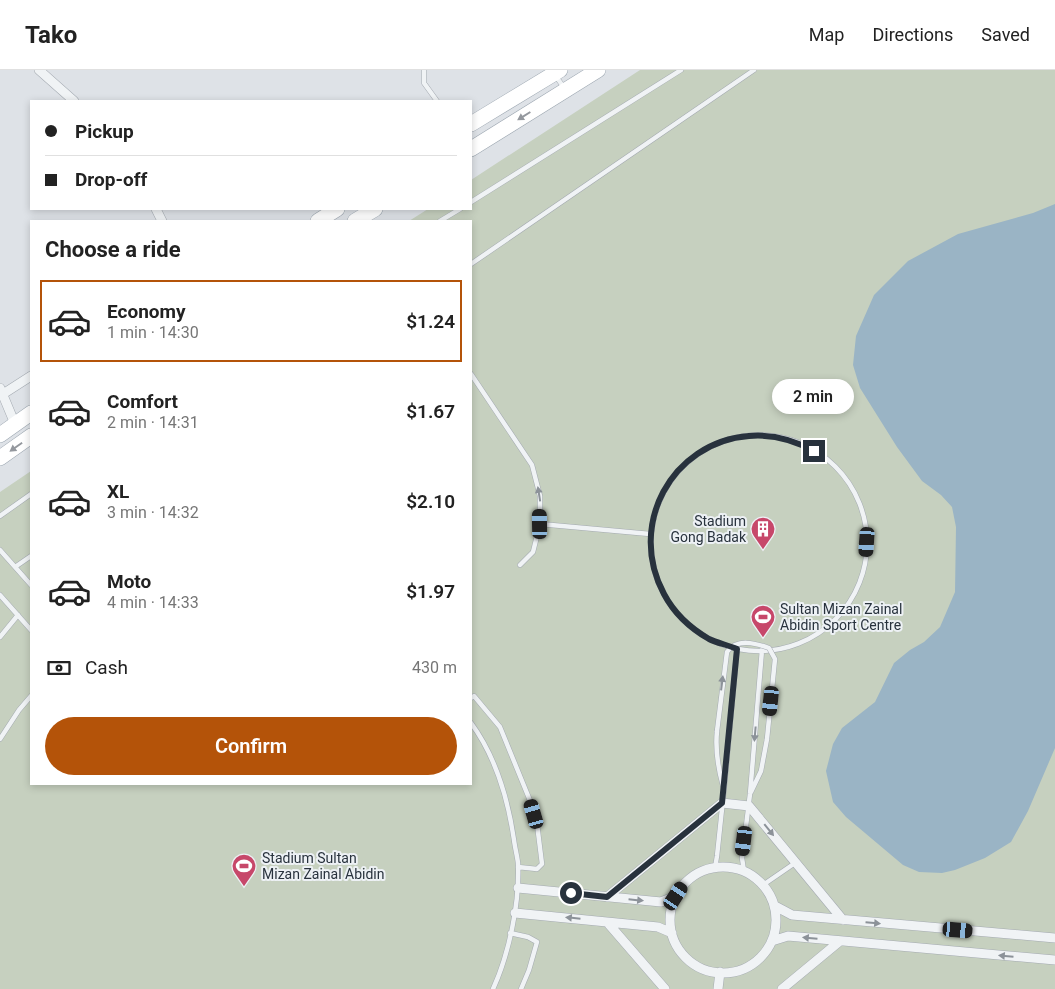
<!DOCTYPE html>
<meta charset="utf-8">
<style>
body{margin:0;font-family:Roboto,sans-serif;background:#f6f6f6;color:#222;height:100vh;display:flex;flex-direction:column;font-size:19px;white-space:nowrap}
*{box-sizing:border-box;margin:0}
p{font-size:16px;color:#767676}
.icon{flex:none;width:28px;height:28px;fill:none;stroke:currentColor;stroke-width:2;stroke-linecap:round;stroke-linejoin:round}
.map{position:relative;flex:1;overflow:hidden}
.details{position:absolute;left:30px;top:150px;width:442px;height:565px;display:flex;flex-direction:column;background:#fff;border-radius:0px;box-shadow:0 2px 8px #0003}
.details>*{flex:none}
.banner{position:absolute;left:30px;top:30px;width:442px;height:110px;border-radius:0px;box-shadow:0 2px 8px #0003;display:grid;align-content:center;height:110px;padding:0 15px;background:#fff}
.end{position:absolute;width:22px;height:22px;margin:-11px;border:6px solid #28323d;background:#fff;box-shadow:0 0 0 2px #fff}
.from{border-radius:50%}
.bubble{position:absolute;height:35px;border-radius:18px;background:#fff;box-shadow:0 2px 8px #0003;font-size:16px;font-weight:600;line-height:35px;text-align:center}
.car{position:absolute;width:15px;height:30px;margin:-15px -8px;border-radius:6px;box-shadow:0 0 4px 1px #0007;background:linear-gradient(#222 24%,#8ab4d8 0 40%,#222 0 76%,#8ab4d8 0 86%,#222 0)}
.banner b{display:flex;align-items:center;gap:18px;height:48px;font-size:19px}
.banner b+b{border-top:1px solid #e0e0e0}
.banner i{width:12px;height:12px;background:#222}
ul{padding:0;list-style:none}
li{display:flex;align-items:center;gap:15px;height:82px;margin:0 10px 8px;padding:0 5px;border:2px solid transparent;border-radius:0px}
li div{flex:1}
li b{display:block;font-size:19px}
li em{font-style:normal;font-weight:600}
li.selected{border-color:#b45309}
li>.icon{width:45px;height:45px;stroke-width:1.5}
h2{padding:0 15px;font-size:22px;line-height:60px}
.pay{display:flex;align-items:center;gap:12px;height:55px;padding:0 15px;font-size:19px}
.pay p{margin-inline-start:auto}
.primary-button{display:flex;gap:10px;margin-top:auto;padding:10px 15px}
.primary-button a{flex:1;height:58px;border-radius:30px;background:#b45309;color:#fff;font-size:20px;font-weight:600;line-height:58px;text-align:center}
header{display:flex;align-items:center;gap:30px;box-sizing:border-box;height:70px;padding:0 25px;background:#fff;border-bottom:1px solid #e0e0e0}
header strong{font-size:24px}
nav{display:flex;gap:28px;margin-inline-start:auto;font-size:18px}
.map>svg:first-child{display:block}
</style>
<header>
<strong>Tako</strong>
<nav><a>Map</a><a>Directions</a><a>Saved</a></nav>
</header>
<div class="map">
<svg width="1055" height="919" viewBox="0 0 1055 919">
<rect width="100%" height="100%" fill="#dee2e7"/>
<path fill="#c6d0bf" d="M640,0h415v919h-1055v-497l31,-21v313h440v-563h-62l19,-12h43v-29z"/>
<path fill="#9ab4c5" d="M1055,134v544l-27,63 -17,31 -26,16 -30,12 -13,3 -23,-1 -16,-7 -57,-48 -13,-15 -7,-31 7,-27 9,-16 33,-26 19,-39 16,-13 14,-8 16,-15 15,-35 1,-65 -4,-20 -11,-12 -19,-14 -25,-34 -37,-59 -7,-23 3,-29 18,-41 34,-34 50,-27 75,-21z"/>
<g fill="none" stroke-linecap="round" stroke-linejoin="round">
<defs>
<path id="lane" d="M424,0v13l13,18
M555,5l10,14
M471,132l210,-132
M440,151l20,-12
M471,194l283,-194
M471,304l61,91 8,31v28l-7,28 -13,13
M651 473a108 108 0 1 1 216 0a108 108 0 1 1-216 0Z
M0,446l31,-22
M540,454l110,10
M0,480l31,35
M15,497l16,-11
M0,525l31,35
M0,567l18,-22
M471,628l3,-2 26,31 31,76 6,21 5,40 -5,5 -19,-2
M471,653c25,34 37,76 43,117 1,8 3,15 4,23 2,39 -9,91 -25,126
M717,661c-2,20 1,37 6,55
M0,669l19,-29 12,-14
M751,722l10,-21 6,-32
M715,798l2,-12 7,-66 13,-141
M744,801l-2,-13 8,-64 12,-144
M763,815l32,-22
M510,863l18,4 9,5 -8,28 -8,19"/>
<path id="street" d="M39,0l35,31
M156,139l6,12
M0,318l15,36
M3,324l28,-18
M670 850a53 53 0 1 1 106 0a53 53 0 1 1-106 0Z
M518,818l143,14 15,-6
M607,827l115,-94 27,3 94,114
M775,836l17,9 263,23
M515,843l143,14 14,6
M607,852l58,67
M772,871l16,-5 267,24
M718,919l2,-17
M782,919l58,-48"/>
<path id="primary" d="M471,54l89,-54
M471,79l127,-79
M318,151l19,-12
M355,151l20,-12
M0,365l31,-22
M0,388l31,-22"/>
</defs>
<use href="#lane" stroke="#a4aab1" stroke-width="5.5"/>
<use href="#street" stroke="#a4aab1" stroke-width="10"/>
<use href="#primary" stroke="#9ea8b2" stroke-width="16"/>
<use href="#lane" stroke="#f0f3f5" stroke-width="4.5"/>
<use href="#street" stroke="#f0f3f5" stroke-width="9"/>
<use href="#primary" stroke="#fff" stroke-width="15"/>
<defs>
<path id="lane-bridge" d="M717,661l10,-79c10,-14 28,-9 42,-4l6,11 -8,80"/>
</defs>
<use href="#lane-bridge" stroke="#a4aab1" stroke-width="5.5" stroke-linecap="butt"/>
<use href="#lane-bridge" stroke="#f0f3f5" stroke-width="4.5"/>
</g>
<defs><path id="oneway-solid" d="M-6-.8H1V-3.2L6.5 0L1 3.2V.8H-6Z" transform="scale(1.25)"/></defs>
<g fill="#94989e">
<use href="#oneway-solid" transform="translate(524 46) rotate(148)"/>
<use href="#oneway-solid" transform="translate(16 377) rotate(145)"/>
</g>
<g fill="#8c9299">
<use href="#oneway-solid" transform="translate(539 424) rotate(-99)"/>
<use href="#oneway-solid" transform="translate(722 613) rotate(-83)"/>
<use href="#oneway-solid" transform="translate(755 664) rotate(95)"/>
<use href="#oneway-solid" transform="translate(769 760) rotate(51)"/>
<use href="#oneway-solid" transform="translate(636 830) rotate(6)"/>
<use href="#oneway-solid" transform="translate(573 848) rotate(-174)"/>
<use href="#oneway-solid" transform="translate(873 853) rotate(5)"/>
<use href="#oneway-solid" transform="translate(810 868) rotate(-175)"/>
<use href="#oneway-solid" transform="translate(1006 886) rotate(-175)"/>
</g>
<g fill="none" stroke-linecap="round" stroke-linejoin="round">
<path stroke="#28323d" stroke-width="6" d="M571,823l36,4 115,-94 15,-154c-9,-4 -20,-6 -28,-10 -19,-11 -35,-26 -45,-45 -37,-68 7,-152 85,-158 23,-2 45,4 65,15"/>
</g>
<defs>
<symbol id="building-pin" viewBox="-11 -11 22 30"><path d="M0 17L-7.5 6A9.5 9.5 0 1 1 7.5 6Z" fill="#c7476a" stroke="#edf1f5"/><path d="M-4-6H4V6H1V3H-1V6H-4ZM-2.5-4.3h1.7v1.8h-1.7ZM.8-4.3h1.7v1.8H.8ZM-2.5-1h1.7V.8h-1.7ZM.8-1h1.7V.8H.8Z" fill="#fff"/></symbol>
<symbol id="stadium-pin" viewBox="-11 -11 22 30"><path d="M0 17L-7.5 6A9.5 9.5 0 1 1 7.5 6Z" fill="#c7476a" stroke="#edf1f5"/><path d="M0-5a6.5 5 0 1 0 0 10a6.5 5 0 1 0 0-10ZM-3.5-1.8h7v3.6h-7Z" fill="#fff"/></symbol>
</defs>
<g fill-rule="evenodd">
<use href="#building-pin" x="749" y="445" width="28" height="38"/>
<use href="#stadium-pin" x="749" y="533" width="28" height="38"/>
<use href="#stadium-pin" x="230" y="782" width="28" height="38"/>
</g>
<g text-anchor="middle" dominant-baseline="central" stroke-width="4" stroke-linejoin="round" paint-order="stroke">
<g font-size="14" fill="#28323d" stroke="#edf1f5" text-anchor="start">
<text x="746" y="451" text-anchor="end">Stadium<tspan x="746" dy="16">Gong Badak</tspan></text>
<text x="780" y="539">Sultan Mizan Zainal<tspan x="780" dy="16">Abidin Sport Centre</tspan></text>
<text x="262" y="788">Stadium Sultan<tspan x="262" dy="16">Mizan Zainal Abidin</tspan></text>
</g>
</g>
</svg>
<i class="end from" style="left:571px;top:823px"></i>
<i class="end" style="left:814px;top:381px"></i>
<div class="bubble" style="left:772px;top:309px;width:82px">2 min</div>
<i class="car" style="left:540px;top:454px;rotate:359deg"></i>
<i class="car" style="left:867px;top:472px;rotate:184deg"></i>
<i class="car" style="left:771px;top:631px;rotate:186deg"></i>
<i class="car" style="left:534px;top:744px;rotate:344deg"></i>
<i class="car" style="left:744px;top:771px;rotate:187deg"></i>
<i class="car" style="left:676px;top:826px;rotate:33deg"></i>
<i class="car" style="left:958px;top:860px;rotate:95deg"></i>
<div class="banner">
<b><i class="from"></i>Pickup</b>
<b><i></i>Drop-off</b>
</div>
<section class="details">
<h2>Choose a ride</h2>
<ul>
<li class="selected"><svg class="icon" aria-label="car" viewBox="0 0 24 24"><path d="M5 17H2v-5l4-1 3-4h7l3 4 3 1v5h-3M9 17h6M6 11h13"/><circle cx="7" cy="17" r="2"/><circle cx="17" cy="17" r="2"/></svg><div><b>Economy</b><p>1 min · 14:30</p></div><em>$1.24</em></li>
<li><svg class="icon" aria-label="car" viewBox="0 0 24 24"><path d="M5 17H2v-5l4-1 3-4h7l3 4 3 1v5h-3M9 17h6M6 11h13"/><circle cx="7" cy="17" r="2"/><circle cx="17" cy="17" r="2"/></svg><div><b>Comfort</b><p>2 min · 14:31</p></div><em>$1.67</em></li>
<li><svg class="icon" aria-label="car" viewBox="0 0 24 24"><path d="M5 17H2v-5l4-1 3-4h7l3 4 3 1v5h-3M9 17h6M6 11h13"/><circle cx="7" cy="17" r="2"/><circle cx="17" cy="17" r="2"/></svg><div><b>XL</b><p>3 min · 14:32</p></div><em>$2.10</em></li>
<li><svg class="icon" aria-label="car" viewBox="0 0 24 24"><path d="M5 17H2v-5l4-1 3-4h7l3 4 3 1v5h-3M9 17h6M6 11h13"/><circle cx="7" cy="17" r="2"/><circle cx="17" cy="17" r="2"/></svg><div><b>Moto</b><p>4 min · 14:33</p></div><em>$1.97</em></li>
</ul>
<div class="pay"><svg class="icon" aria-label="cash" viewBox="0 0 24 24"><path d="M3 7h18v10H3z"/><circle cx="12" cy="12" r="2"/></svg>Cash<p>430 m</p></div>
<div class="primary-button"><a>Confirm</a></div>
</section>
</div>
